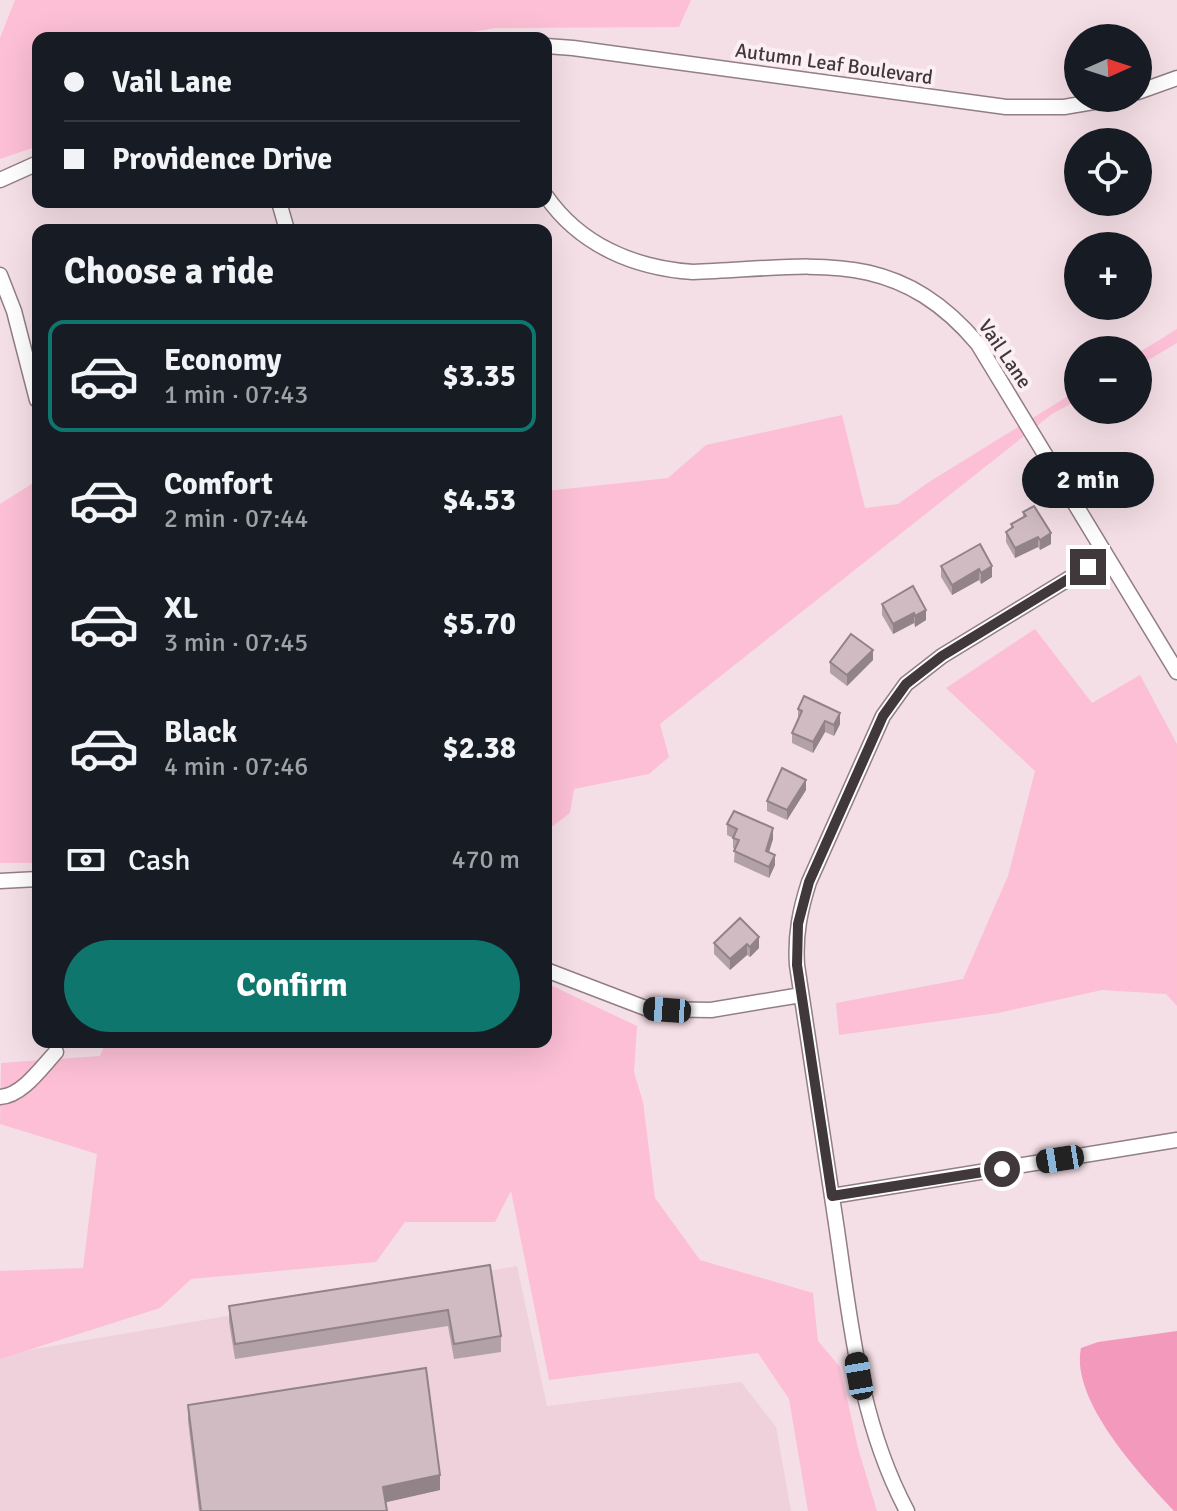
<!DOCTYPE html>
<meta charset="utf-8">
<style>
body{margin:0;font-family:Signika,sans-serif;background:#242831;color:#f1f3f6;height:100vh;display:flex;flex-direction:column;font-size:30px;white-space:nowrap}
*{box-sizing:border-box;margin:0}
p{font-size:26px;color:#9ea1a6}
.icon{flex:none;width:44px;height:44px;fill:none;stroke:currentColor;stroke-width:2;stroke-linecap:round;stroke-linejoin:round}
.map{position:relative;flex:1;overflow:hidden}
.drawer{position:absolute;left:32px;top:224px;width:520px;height:824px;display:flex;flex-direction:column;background:#171b24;border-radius:16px;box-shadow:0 8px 32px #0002}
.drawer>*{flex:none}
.hud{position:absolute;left:32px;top:32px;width:520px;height:176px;border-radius:16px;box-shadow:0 8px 32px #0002;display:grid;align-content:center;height:176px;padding:0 32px;background:#171b24}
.needle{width:52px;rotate:87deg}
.buttons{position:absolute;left:1064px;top:24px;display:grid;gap:16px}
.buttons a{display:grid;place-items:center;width:88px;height:88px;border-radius:50%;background:#171b24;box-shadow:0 8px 32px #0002;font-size:40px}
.end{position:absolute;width:36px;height:36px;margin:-18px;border:10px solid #40383b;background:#fff;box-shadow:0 0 0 4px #fff}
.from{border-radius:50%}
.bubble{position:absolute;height:56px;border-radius:28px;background:#171b24;box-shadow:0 8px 32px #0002;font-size:26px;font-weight:800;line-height:56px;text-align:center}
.car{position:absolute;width:24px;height:48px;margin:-24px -12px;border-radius:10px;box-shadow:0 0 6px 2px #0007;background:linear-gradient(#222 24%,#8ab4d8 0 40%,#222 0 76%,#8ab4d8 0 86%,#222 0)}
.hud b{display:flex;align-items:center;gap:28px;height:76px;font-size:30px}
.hud b+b{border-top:2px solid #363941}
.hud i{width:20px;height:20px;background:#f1f3f6}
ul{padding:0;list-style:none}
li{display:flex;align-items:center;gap:24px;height:112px;margin:0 16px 12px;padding:0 16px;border:4px solid transparent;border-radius:16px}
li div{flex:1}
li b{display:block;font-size:30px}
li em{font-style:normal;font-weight:800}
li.on{border-color:#0f766e}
li>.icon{width:72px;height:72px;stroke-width:1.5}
h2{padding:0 32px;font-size:36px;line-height:96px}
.pay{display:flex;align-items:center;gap:20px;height:88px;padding:0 32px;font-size:30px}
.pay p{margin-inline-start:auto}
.button{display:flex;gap:16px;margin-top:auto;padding:16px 32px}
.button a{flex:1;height:92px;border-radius:48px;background:#0f766e;color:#fff;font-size:32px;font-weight:800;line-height:92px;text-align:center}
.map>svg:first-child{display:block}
</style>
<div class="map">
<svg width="1177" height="1511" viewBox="0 0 1177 1511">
<rect width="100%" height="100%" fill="#f5dfe6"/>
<path fill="#eed1db" d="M517,1266l30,140 194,-24 35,45 15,84h-791v-156z"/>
<path fill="#fcbfd5" d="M15,0h676l-12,27 -184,1 -57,10h-400v108l-38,13v-121z
M1177,329v14l-39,23v-13z
M1078,390v10l-26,14 -392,310 9,33 -20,17 -75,15 -4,24 -24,18v-340l122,-13 38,-33 136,-30 23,93 33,-4 31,-22z
M38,480v383h-38v-359z
M1035,629l57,74 48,-28 37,69v262l-11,-12 -64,-4 -104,23 -159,22 -3,-32 127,-24 45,-103 27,-105 -89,-83z
M546,983l91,43 -3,46 9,30 12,96 45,62 113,33 5,48 22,26 18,81 19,63h-69l-19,-112 -31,-46 -209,27 -38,-189 -16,31h-90l-29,40 -185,17 -31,29 -160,51v-88l83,-3 14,-114 -97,-30 1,-61 99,-7 6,-14h440z"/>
<path fill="#f39abc" d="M1177,1331v180h-3c-34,-36 -104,-111 -93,-163l17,-6z"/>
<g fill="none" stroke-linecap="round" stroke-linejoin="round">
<defs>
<path id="minor" d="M546,46l27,2 433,59h58l53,-9
M1138,92l39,-14
M0,180l38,-17
M546,196c34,49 88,72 147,76 116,-4 201,-28 285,72l199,328
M279,202l8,28
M0,275l14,36 23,89
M0,881l38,-2
M546,970l102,39 63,1 90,-15
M0,1097c22,-1 42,-30 56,-45
M832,1196l345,-56
M907,1511c-47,-88 -56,-185 -70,-281 -13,-89 -27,-177 -40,-265 -2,-30 3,-55 12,-83l74,-166 23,-32 36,-28 164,-100"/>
</defs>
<use href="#minor" stroke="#927e85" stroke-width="17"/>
<use href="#minor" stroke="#fff" stroke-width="14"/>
</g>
<path fill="#b3a1a8" d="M1023,512l28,32 -11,6 -2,-3 -23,11 -9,-16v-10l5,-4v-4l12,-7z
M980,544l12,33 -11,7 -2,-4 -27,15 -11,-18v-11z
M882,604l44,6v10l-11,7 -1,-4 -21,11 -11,-19z
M873,660l-26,26 -17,-13v-11z
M798,709l42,15 -6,12 -9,-4 -12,21 -21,-10v-10l6,-14z
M806,790l-19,30 -20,-9v-10z
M727,824l46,15 -4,13 6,13 -6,13 -35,-16 1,-13 -2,-1v-10l-6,-3z
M740,918l19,30 -9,9 -3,-2 -17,15 -16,-16v-11z
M490,1265l11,71v16l-47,7 -6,-33 -213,33 -6,-37v-16z
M188,1405l252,85 -55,12 2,9h-188l-11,-90z"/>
<path fill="#928388" d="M1051,533v11l-11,6v-10z
M1038,537v10l-23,11v-10z
M992,566v11l-11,7v-11z
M979,569v11l-27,15v-10z
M926,610v10l-11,7v-11z
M914,613v10l-21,11v-10z
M873,650v10l-26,26v-11z
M840,713v11l-6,12v-11z
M825,721v11l-12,21v-11z
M806,780v10l-19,30v-10z
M773,828v11l-7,22v-10z
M775,855v10l-6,13v-11z
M759,937v11l-9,9v-10z
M747,944v11l-17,15v-11z
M440,1475v15l-57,13v-16z"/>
<path fill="#d0bbc3" stroke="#928388" stroke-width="2" d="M1034,506l17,27 -11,7 -2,-3 -23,11 -9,-16 7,-5 -2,-3 15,-8 -3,-4z
M980,544l12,22 -11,7 -2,-4 -27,16 -11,-19z
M913,586l13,24 -11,6 -1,-3 -21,11 -11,-20z
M851,634l22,16 -26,25 -17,-13z
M804,696l36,17 -6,12 -9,-4 -12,21 -21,-9 10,-22 -4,-2z
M782,768l24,12 -19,30 -20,-9z
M734,811l39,17 -7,23 9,4 -6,12 -35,-16 5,-11 -6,-2 4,-9 -10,-5z
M740,918l19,19 -9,10 -3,-3 -17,15 -16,-16z
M490,1265l11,71 -47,8 -6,-34 -213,34 -6,-38z
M426,1368l14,107 -57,12 4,24h-186l-13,-106z"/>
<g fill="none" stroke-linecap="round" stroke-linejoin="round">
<path stroke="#40383b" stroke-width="10" d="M1002,1169l-170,27 -35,-231 1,-41 11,-42 74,-166 23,-32 36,-28 146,-89"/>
</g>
<g text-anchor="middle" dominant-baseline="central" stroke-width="8" stroke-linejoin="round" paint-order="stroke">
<g font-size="20" fill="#40383b" stroke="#fceff3">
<text transform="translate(834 64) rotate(8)">Autumn Leaf Boulevard</text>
<text transform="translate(1005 354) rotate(56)">Vail Lane</text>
</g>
</g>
</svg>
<div class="buttons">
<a><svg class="needle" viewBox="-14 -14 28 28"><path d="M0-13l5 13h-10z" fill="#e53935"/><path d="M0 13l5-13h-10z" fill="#9ea1a6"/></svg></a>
<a><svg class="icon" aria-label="locate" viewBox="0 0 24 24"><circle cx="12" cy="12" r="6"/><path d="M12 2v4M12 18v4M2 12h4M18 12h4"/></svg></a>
<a>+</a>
<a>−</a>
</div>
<i class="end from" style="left:1002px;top:1169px"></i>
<i class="end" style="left:1088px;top:567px"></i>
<div class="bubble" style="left:1022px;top:452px;width:132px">2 min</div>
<i class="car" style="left:667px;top:1010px;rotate:274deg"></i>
<i class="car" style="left:1060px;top:1159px;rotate:261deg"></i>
<i class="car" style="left:859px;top:1376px;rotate:350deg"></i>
<div class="hud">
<b><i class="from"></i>Vail Lane</b>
<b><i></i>Providence Drive</b>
</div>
<section class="drawer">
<h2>Choose a ride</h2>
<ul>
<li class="on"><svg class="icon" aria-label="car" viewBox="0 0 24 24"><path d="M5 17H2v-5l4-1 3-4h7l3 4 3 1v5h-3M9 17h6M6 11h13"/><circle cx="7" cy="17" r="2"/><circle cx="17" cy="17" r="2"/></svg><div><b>Economy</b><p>1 min · 07:43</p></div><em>$3.35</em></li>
<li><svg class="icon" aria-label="car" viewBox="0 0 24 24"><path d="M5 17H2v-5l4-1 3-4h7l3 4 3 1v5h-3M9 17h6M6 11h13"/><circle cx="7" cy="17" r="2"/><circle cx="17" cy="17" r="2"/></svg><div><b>Comfort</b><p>2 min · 07:44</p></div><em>$4.53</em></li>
<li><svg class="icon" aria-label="car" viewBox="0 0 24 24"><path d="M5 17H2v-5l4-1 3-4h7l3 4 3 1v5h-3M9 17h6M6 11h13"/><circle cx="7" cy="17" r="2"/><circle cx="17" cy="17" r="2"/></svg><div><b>XL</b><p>3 min · 07:45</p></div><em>$5.70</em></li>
<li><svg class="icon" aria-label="car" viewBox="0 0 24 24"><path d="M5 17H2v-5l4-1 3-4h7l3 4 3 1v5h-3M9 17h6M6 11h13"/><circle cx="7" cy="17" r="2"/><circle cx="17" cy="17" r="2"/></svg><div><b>Black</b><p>4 min · 07:46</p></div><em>$2.38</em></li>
</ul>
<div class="pay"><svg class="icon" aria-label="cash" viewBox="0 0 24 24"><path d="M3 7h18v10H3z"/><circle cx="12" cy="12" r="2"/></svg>Cash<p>470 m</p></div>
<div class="button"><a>Confirm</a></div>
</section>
</div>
